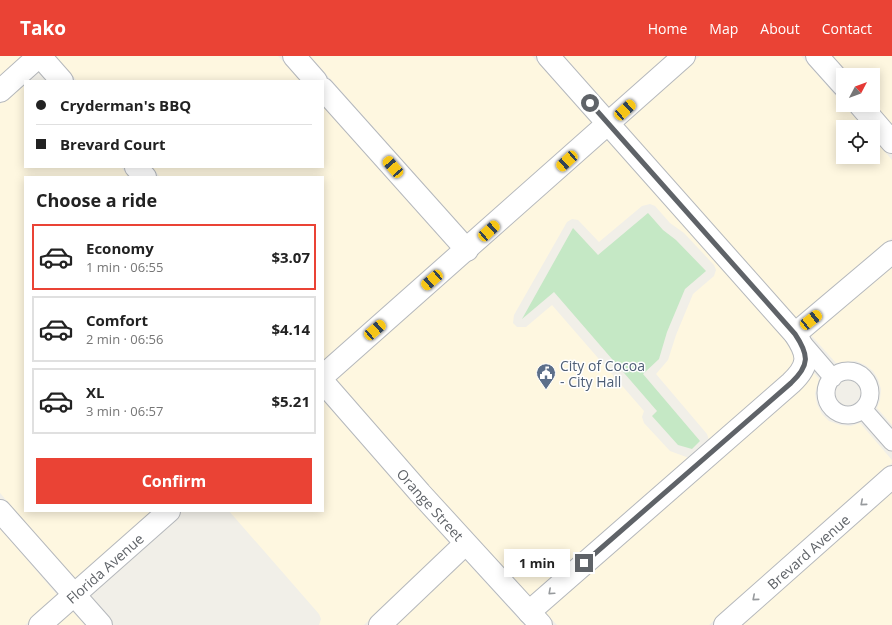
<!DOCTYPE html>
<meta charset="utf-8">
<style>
body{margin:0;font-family:"Open Sans",sans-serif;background:#f6f6f6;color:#222;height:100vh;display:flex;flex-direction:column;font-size:15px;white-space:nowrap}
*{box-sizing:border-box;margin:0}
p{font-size:13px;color:#767676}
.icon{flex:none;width:22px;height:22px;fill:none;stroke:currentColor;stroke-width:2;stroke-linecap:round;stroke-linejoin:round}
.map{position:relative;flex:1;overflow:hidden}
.side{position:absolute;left:24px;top:120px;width:300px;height:336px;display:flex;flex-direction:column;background:#fff;border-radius:0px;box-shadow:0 2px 10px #0003}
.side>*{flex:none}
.top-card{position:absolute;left:24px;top:24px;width:300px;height:88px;border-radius:0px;box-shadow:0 2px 10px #0003;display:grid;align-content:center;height:88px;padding:0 12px;background:#fff}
.needle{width:26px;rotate:49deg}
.fabs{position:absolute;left:836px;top:12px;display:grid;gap:8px}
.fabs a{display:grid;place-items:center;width:44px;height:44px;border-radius:0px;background:#fff;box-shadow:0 2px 10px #0003;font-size:20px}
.end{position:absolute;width:18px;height:18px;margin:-9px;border:5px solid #5f6368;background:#fff;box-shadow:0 0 0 2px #fff}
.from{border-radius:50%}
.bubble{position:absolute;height:28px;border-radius:0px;background:#fff;box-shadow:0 2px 10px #0003;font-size:13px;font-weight:700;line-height:28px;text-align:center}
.car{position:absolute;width:12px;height:24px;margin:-12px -6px;border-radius:5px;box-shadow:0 0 3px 1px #0007;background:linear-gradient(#f5c518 24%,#345 0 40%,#f5c518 0 76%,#345 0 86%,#f5c518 0)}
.top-card b{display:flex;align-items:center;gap:14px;height:38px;font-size:15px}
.top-card b+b{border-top:1px solid #e0e0e0}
.top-card i{width:10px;height:10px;background:#222}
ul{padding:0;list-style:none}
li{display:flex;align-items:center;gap:12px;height:66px;margin:0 8px 6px;padding:0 4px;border:2px solid #e0e0e0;border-radius:0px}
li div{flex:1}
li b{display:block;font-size:15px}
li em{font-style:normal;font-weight:700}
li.on{border-color:#ea4335}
li>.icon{width:36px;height:36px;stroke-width:1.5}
h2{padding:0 12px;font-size:18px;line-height:48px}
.action{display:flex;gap:8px;margin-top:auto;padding:8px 12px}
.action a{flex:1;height:46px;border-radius:0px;background:#ea4335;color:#fff;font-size:16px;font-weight:700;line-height:46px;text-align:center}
header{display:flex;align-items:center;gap:24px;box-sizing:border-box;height:56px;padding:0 20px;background:#ea4335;color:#fff}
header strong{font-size:19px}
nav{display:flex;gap:22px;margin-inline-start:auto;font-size:14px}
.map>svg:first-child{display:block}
</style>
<header>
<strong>Tako</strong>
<nav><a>Home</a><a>Map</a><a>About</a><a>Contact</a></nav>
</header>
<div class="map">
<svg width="892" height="569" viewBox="0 0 892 569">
<rect width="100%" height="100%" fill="#f1efe8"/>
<path fill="#fef7e0" d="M0,0h24l-24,21z
M55,0h223l23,25h-224z
M310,0h222l61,68 -124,111z
M564,0h105l-58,53z
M700,0h101l62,71h-20v30h30v-19l19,22v78l-95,81 -173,-195z
M832,0h60v69l-19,-22v-28h-24z
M25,26v85h96l8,10h-104v334h129l-79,69 -75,-87v-389z
M323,50l128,144 -128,112v-185h-163l-8,-10h171z
M607,84l179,201 7,12 2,8 -3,7 -83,72 -2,-6 -51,-60 12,-14 8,-25 17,-41 21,-18 2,-6 -2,-5 -30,-32 -14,-10 -15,-17 -5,-2 -8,2 -43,36 -21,-22 -6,-1 -5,3 -53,93 -1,8 4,4h9l26,-22 92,106 -2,6 2,6 26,28 19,7 -158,139 -103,-111 -93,-107z
M892,210v159l-15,-17 3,-8 1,-11 -3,-10 -5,-8 -8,-6 -9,-4 -20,2 -26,-29z
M813,316l6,7 -4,15 2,10 5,10 7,7 11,4 11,1 9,-3 32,37v3l-183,162h-152l-12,-13 253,-221 10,-10z
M323,344l127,144 -86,81h-45l2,-6 -2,-5 -90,-103h94z
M892,435v134h-151z
M0,472l58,68 -33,29h-25z
M464,503l60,66h-130z
M72,555l13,14h-29z"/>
<path fill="#c5e8c5" d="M648,157l15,17 13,10 30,31 -21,18 -18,43 -8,27 -16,15 57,67 -8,8 -14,-4 -26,-29 5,-5 -103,-119 -32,27 51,-91 25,27z"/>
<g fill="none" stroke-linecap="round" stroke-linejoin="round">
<defs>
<path id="pedestrian" d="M802,286l31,36
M826 337a22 22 0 1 1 44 0a22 22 0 1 1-44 0Z
M863,353l29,33"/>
<g id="minor">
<path d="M40,0l22,25"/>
<path d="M294,0l22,25"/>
<path d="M817,0l26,29"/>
<path d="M323,33l144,161"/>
<path d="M0,35l39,-35"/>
<path d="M860,49l32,37"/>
<path d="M136,111l9,10"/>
<path d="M795,278l97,-82"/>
<path id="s1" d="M323,326l97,111 121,132"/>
<path d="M0,455l101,114"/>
<path d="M529,556l262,-229c19,-18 18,-28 4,-49l-247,-278"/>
<path d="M380,569l85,-81"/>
</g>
<g id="tertiary">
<path d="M323,320l361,-320"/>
<path id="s2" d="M40,569l129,-114"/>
<path id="s3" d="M725,569l167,-148"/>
</g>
</defs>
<use href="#pedestrian" stroke="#b5b8bc" stroke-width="19"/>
<use href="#minor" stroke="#b5b8bc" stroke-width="24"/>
<use href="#tertiary" stroke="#b5b8bc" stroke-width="24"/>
<use href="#pedestrian" stroke="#fff" stroke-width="17"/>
<use href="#minor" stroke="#fff" stroke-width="22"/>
<use href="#tertiary" stroke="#fff" stroke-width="22"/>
</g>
<defs><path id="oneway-chevron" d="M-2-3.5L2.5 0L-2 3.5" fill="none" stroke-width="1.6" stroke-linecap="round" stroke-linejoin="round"/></defs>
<g stroke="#979a9d">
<use href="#oneway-chevron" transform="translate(863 447) rotate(139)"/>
<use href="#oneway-chevron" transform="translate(551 536) rotate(138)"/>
<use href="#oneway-chevron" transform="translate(755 542) rotate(139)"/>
</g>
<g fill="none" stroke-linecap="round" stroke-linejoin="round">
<path stroke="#5f6368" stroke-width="5" d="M584,507l207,-180c19,-18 18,-28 4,-49l-205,-231"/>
</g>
<defs>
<symbol id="civic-pin" viewBox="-11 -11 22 30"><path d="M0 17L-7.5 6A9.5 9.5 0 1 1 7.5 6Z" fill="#5c6f8a" stroke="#fff"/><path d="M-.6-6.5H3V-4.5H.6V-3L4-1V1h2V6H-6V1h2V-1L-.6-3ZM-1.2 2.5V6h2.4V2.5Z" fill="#fff"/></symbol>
</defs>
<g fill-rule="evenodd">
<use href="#civic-pin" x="535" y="306" width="22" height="30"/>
</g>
<g text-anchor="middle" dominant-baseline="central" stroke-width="3" stroke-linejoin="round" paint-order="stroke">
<g font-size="14" fill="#4e5e75" stroke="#fff" text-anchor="start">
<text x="560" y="309">City of Cocoa<tspan x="560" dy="16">- City Hall</tspan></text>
</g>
<g font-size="14" fill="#5f6368" stroke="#fff">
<text stroke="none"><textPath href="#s1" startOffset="163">Orange Street</textPath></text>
<text stroke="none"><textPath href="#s3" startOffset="111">Brevard Avenue</textPath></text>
<text stroke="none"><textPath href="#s2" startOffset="86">Florida Avenue</textPath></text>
</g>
</g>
</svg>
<div class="fabs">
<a><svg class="needle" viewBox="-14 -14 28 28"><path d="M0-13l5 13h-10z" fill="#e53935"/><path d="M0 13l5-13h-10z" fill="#767676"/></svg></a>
<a><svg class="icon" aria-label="locate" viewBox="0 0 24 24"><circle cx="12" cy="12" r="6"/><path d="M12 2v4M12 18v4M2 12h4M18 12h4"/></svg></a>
</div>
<i class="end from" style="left:590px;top:47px"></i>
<i class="end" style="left:584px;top:507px"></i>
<div class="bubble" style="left:504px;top:493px;width:66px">1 min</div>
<i class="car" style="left:625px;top:54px;rotate:48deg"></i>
<i class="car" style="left:567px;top:105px;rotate:228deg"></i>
<i class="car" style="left:393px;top:111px;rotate:319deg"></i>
<i class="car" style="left:489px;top:175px;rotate:48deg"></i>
<i class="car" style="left:432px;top:224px;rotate:229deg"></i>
<i class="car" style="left:811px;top:264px;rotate:52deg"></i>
<i class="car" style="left:375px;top:274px;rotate:49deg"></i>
<div class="top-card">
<b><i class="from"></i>Cryderman's BBQ</b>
<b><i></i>Brevard Court</b>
</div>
<section class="side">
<h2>Choose a ride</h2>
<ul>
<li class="on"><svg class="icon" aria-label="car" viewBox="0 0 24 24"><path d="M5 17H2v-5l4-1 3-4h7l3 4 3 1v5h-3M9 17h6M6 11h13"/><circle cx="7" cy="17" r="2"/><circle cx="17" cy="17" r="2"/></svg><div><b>Economy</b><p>1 min · 06:55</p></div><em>$3.07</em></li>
<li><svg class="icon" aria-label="car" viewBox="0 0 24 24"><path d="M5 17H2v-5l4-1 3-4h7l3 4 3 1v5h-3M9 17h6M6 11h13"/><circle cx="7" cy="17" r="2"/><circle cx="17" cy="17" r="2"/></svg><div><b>Comfort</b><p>2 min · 06:56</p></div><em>$4.14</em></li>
<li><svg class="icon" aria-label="car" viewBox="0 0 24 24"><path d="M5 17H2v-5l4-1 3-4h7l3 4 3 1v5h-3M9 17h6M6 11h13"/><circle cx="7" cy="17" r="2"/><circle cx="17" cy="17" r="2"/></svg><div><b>XL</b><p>3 min · 06:57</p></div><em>$5.21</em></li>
</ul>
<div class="action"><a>Confirm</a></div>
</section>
</div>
